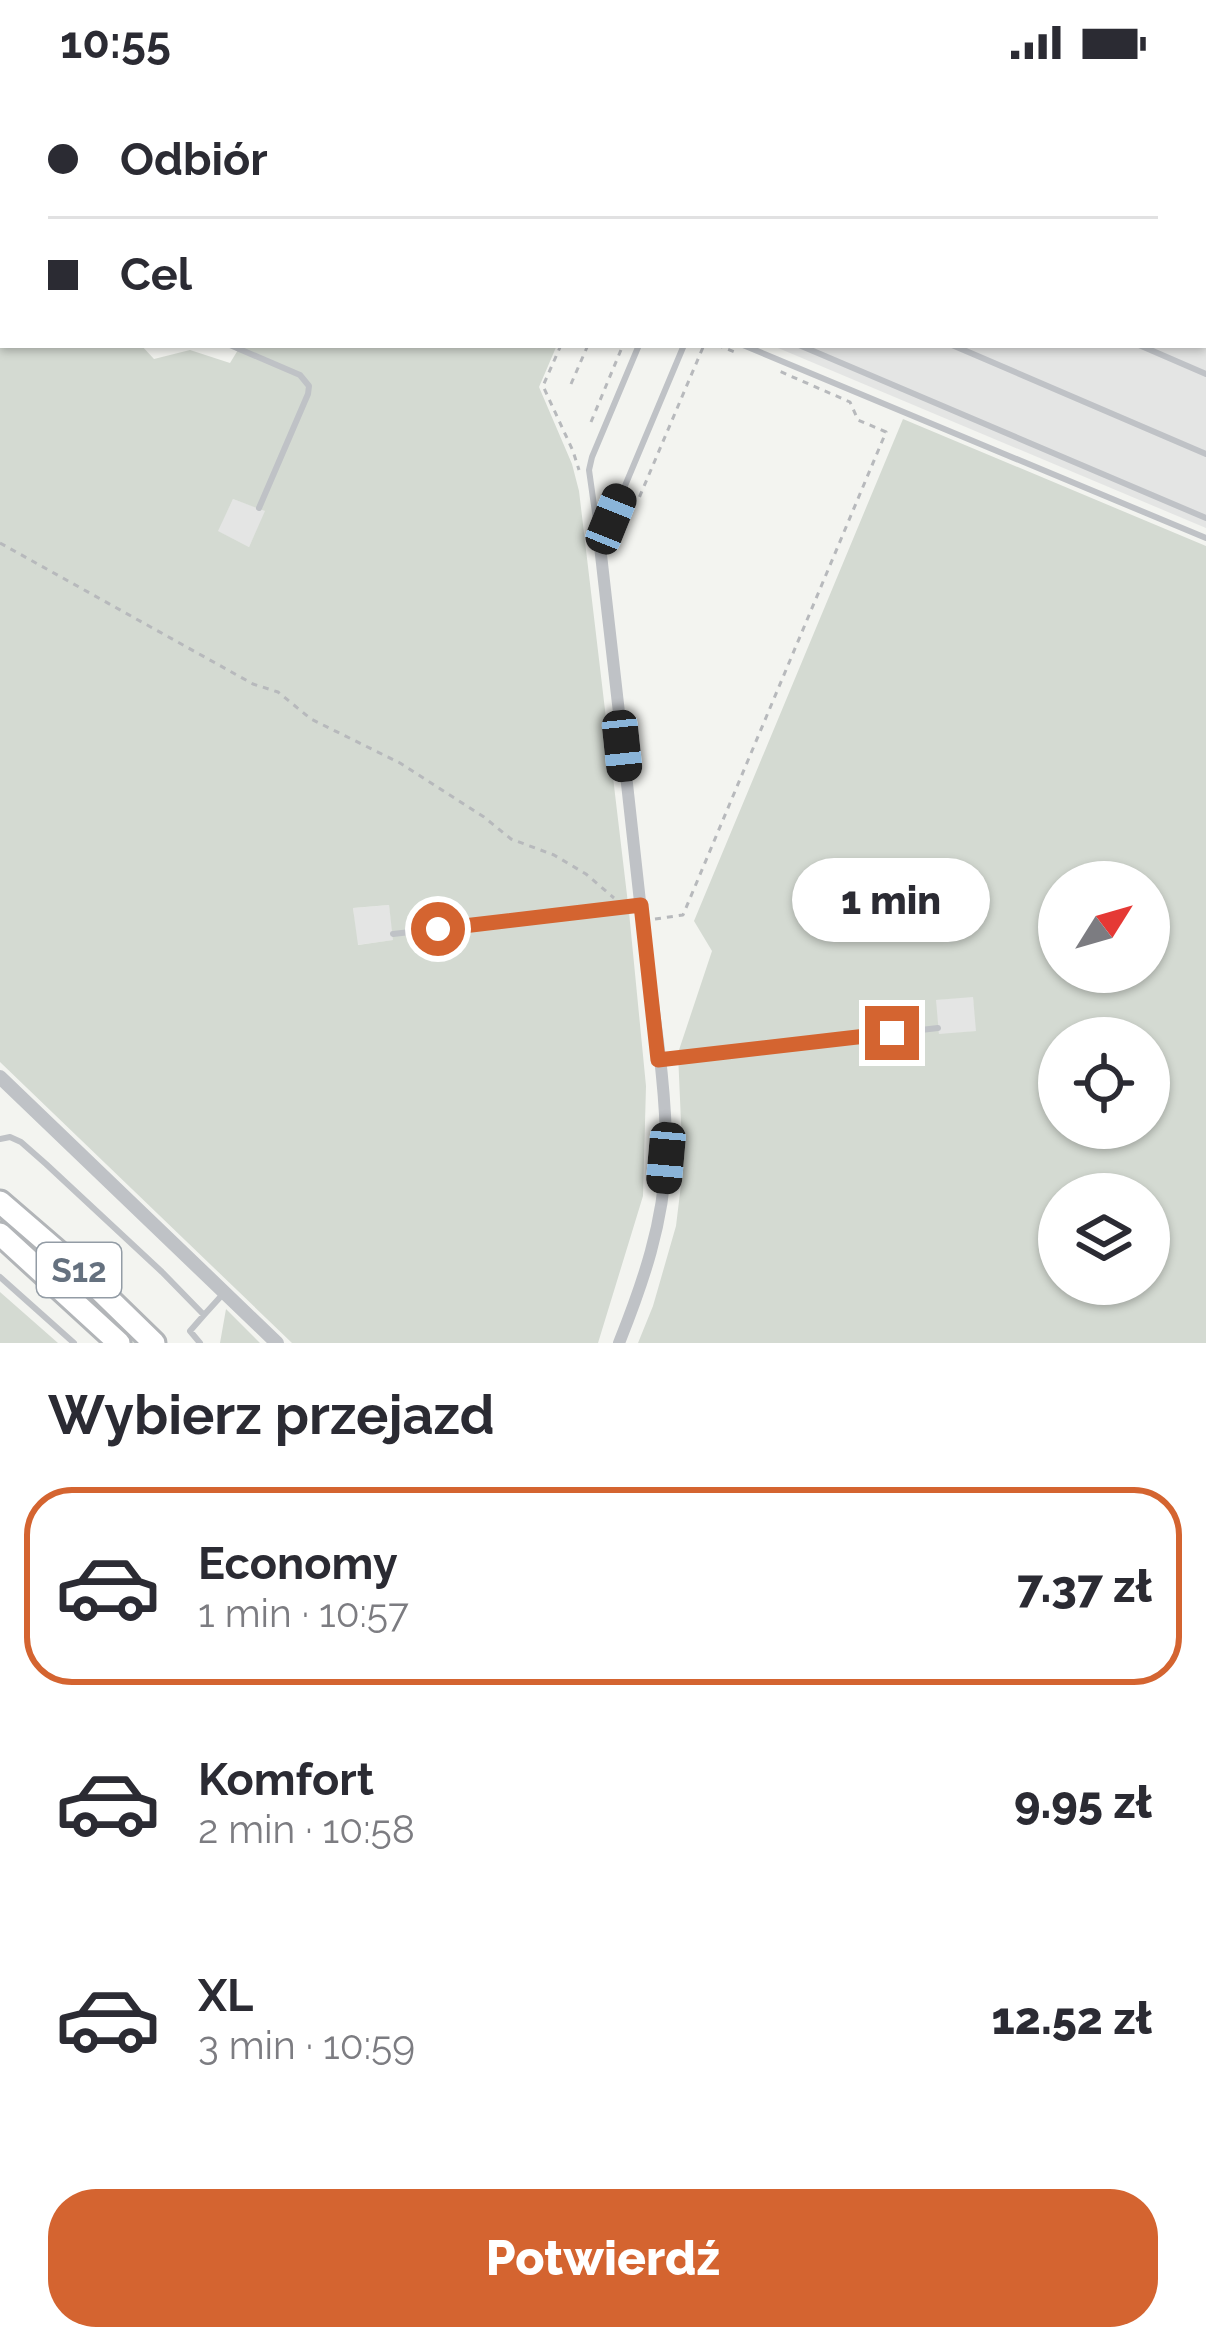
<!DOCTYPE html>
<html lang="pl">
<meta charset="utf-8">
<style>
body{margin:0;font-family:Raleway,sans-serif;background:#f2f2f3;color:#2b2b33;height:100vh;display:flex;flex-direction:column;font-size:45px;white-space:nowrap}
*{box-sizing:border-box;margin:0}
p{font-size:39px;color:#7c7c81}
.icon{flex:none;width:66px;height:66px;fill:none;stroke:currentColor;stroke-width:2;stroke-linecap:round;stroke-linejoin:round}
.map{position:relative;height:1259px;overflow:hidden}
.panel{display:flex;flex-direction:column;background:#fff;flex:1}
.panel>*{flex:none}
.guide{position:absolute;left:0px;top:0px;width:1206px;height:264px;box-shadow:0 3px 9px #0004;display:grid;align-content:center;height:264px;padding:0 48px;background:#fff}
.needle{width:78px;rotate:53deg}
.controls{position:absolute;left:1038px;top:777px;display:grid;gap:24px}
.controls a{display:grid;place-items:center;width:132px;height:132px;border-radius:50%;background:#fff;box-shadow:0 3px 9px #0004;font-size:60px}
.end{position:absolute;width:54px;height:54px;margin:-27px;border:15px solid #d46430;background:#fff;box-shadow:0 0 0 6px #fff}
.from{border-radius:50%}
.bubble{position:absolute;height:84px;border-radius:42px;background:#fff;box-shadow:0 3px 9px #0004;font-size:39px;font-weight:800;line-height:84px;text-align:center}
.car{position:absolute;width:36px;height:72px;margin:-36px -18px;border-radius:15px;box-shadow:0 0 9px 3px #0007;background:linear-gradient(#222 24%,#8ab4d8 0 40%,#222 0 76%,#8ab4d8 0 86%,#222 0)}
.guide b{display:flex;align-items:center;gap:42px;height:114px;font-size:45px}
.guide b+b{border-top:3px solid #e1e1e2}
.guide i{width:30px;height:30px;background:#2b2b33}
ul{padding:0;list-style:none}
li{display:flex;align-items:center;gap:36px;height:198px;margin:0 24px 18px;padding:0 24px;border:6px solid transparent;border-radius:48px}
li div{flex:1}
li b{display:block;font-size:45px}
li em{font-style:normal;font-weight:800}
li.on{border-color:#d46430}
li>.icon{width:108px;height:108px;stroke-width:1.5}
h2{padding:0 48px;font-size:54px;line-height:144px}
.action{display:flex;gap:24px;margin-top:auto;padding:24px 48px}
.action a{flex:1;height:138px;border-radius:48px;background:#d46430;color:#fff;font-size:48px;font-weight:800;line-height:138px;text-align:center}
.status{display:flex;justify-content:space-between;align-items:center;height:84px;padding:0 60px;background:#fff;direction:ltr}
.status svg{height:33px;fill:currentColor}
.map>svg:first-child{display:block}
</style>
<div class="status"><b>10:55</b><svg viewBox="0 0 49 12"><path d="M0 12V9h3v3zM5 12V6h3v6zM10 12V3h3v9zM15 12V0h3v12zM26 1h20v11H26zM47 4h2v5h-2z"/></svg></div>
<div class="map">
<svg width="1206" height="1259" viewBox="0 0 1206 1259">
<rect width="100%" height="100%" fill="#f3f4f0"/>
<path fill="#e4e5e4" d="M254,0h952v444l-435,-183h432v-258h-942z
M233,415l33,12 -17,36 -32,-16z
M389,821l5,35 -37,5 -4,-37z
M973,912l4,35 -38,4 -4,-35z"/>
<path fill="#d4dad2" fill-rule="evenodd" d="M0,151h3v110h138l13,14 36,-9 40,13 11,-18h316l-18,42 33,77 7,27 50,421 17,174 -3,110 -45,147h-306l-292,-281zM233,415l32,12 -16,36 -31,-16zM389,821l4,35 -35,5 -5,-37z
M903,335l303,127v797h-568l15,-37 23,-80 7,-58 -5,-115 34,-102 -18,-30zM1059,798h90v90h-90zM973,913l3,34 -37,3 -3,-34zM1059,954h90v90h-90zM1059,1110h90v90h-90z
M0,1128l17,14 125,117h-11l-60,-57 -71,-63z
M0,1208l58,51h-58z
M226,1225l34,34h-40z"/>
<path fill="#a6acb2" stroke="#d5d5d3" stroke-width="3" d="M195,0h59l7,3h-58z
M634,0h67l-2,3h-66z"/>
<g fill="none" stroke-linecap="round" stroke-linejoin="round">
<defs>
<path id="motorway" d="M0,1118l80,69 74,72
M0,1150l119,109"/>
</defs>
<use href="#motorway" stroke="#b2b5b8" stroke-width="27"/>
<path stroke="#b7b9bc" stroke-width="3" stroke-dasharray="6 6" stroke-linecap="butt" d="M7,0l7,3
M180,0l7,3
M110,3l1,-3
M0,148h3
M561,261l-18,41 30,65 6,19
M717,261l20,8
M571,300l17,-39
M591,338l32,-77
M629,410l10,4 65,-153
M0,459l253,141 25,8 33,27 89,44 84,54 27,22 43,16 32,19 28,24
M655,835l28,-4 203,-483 -28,-12 -8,-18 -71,-31"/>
<path stroke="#bfc2c6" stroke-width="6" d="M46,0l7,3
M291,0l7,3
M853,0l7,3
M317,3l1,-3
M763,3l4,-3
M1203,148l3,1
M230,261l70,30 9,11 -1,8 -49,114
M743,261l463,193
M799,261l407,173
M952,261l254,109
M1139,261l67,29
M599,457l-10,-71 3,-13 47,-112
M601,459l83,-198
M393,850l244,-28
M662,976l276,-32
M0,1055l10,-2 11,5 25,22 116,108 42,43 19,-21
M0,1193l74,66
M200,1259l-10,-12 14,-16"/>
<path stroke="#bfc2c6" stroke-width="12" d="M138,3l2,-3
M0,133l3,1
M600,462c15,131 30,261 44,392 9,72 23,147 22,219 -2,65 -23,126 -47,186"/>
<path stroke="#bfc2c6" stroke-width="14" d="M0,993l277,266"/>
<use href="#motorway" stroke="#fff" stroke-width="21"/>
</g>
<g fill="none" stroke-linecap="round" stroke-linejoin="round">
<path stroke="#d46430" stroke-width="15" d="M438,845l203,-24 17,155 234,-27"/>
</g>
<g text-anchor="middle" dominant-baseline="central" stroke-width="12" stroke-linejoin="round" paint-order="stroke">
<rect fill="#fff" stroke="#939ca5" stroke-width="3" x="37" y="1159" width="84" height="54" rx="9"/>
<g font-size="33" font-weight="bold" fill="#65717f">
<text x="79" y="1186">S12</text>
</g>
</g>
</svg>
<div class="controls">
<a><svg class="needle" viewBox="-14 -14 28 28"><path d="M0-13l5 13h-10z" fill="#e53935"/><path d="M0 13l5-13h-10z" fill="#7c7c81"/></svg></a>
<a><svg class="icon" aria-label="locate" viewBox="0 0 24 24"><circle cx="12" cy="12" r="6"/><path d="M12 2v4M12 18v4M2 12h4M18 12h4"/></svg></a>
<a><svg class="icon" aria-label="layers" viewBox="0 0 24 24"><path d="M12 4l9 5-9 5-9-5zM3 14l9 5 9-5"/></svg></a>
</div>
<i class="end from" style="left:438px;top:845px"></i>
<i class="end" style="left:892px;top:949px"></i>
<div class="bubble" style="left:792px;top:774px;width:198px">1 min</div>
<i class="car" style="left:611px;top:435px;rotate:22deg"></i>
<i class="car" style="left:622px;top:662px;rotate:174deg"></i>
<i class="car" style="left:666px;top:1074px;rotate:185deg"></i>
<div class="guide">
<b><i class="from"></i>Odbiór</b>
<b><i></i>Cel</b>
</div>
</div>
<section class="panel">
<h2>Wybierz przejazd</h2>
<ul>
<li class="on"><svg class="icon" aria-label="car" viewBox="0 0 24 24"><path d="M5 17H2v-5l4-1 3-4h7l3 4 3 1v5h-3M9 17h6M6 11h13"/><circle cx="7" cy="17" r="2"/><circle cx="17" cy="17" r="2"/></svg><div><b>Economy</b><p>1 min · 10:57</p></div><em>7.37 zł</em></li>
<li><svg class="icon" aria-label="car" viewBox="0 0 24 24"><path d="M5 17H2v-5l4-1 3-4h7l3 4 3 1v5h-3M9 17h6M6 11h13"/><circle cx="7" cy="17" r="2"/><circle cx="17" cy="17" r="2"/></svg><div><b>Komfort</b><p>2 min · 10:58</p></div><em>9.95 zł</em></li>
<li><svg class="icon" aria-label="car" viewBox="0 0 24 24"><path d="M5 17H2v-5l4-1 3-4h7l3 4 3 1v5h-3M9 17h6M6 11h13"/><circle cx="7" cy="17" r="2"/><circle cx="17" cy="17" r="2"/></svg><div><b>XL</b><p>3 min · 10:59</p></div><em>12.52 zł</em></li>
</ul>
<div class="action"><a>Potwierdź</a></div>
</section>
